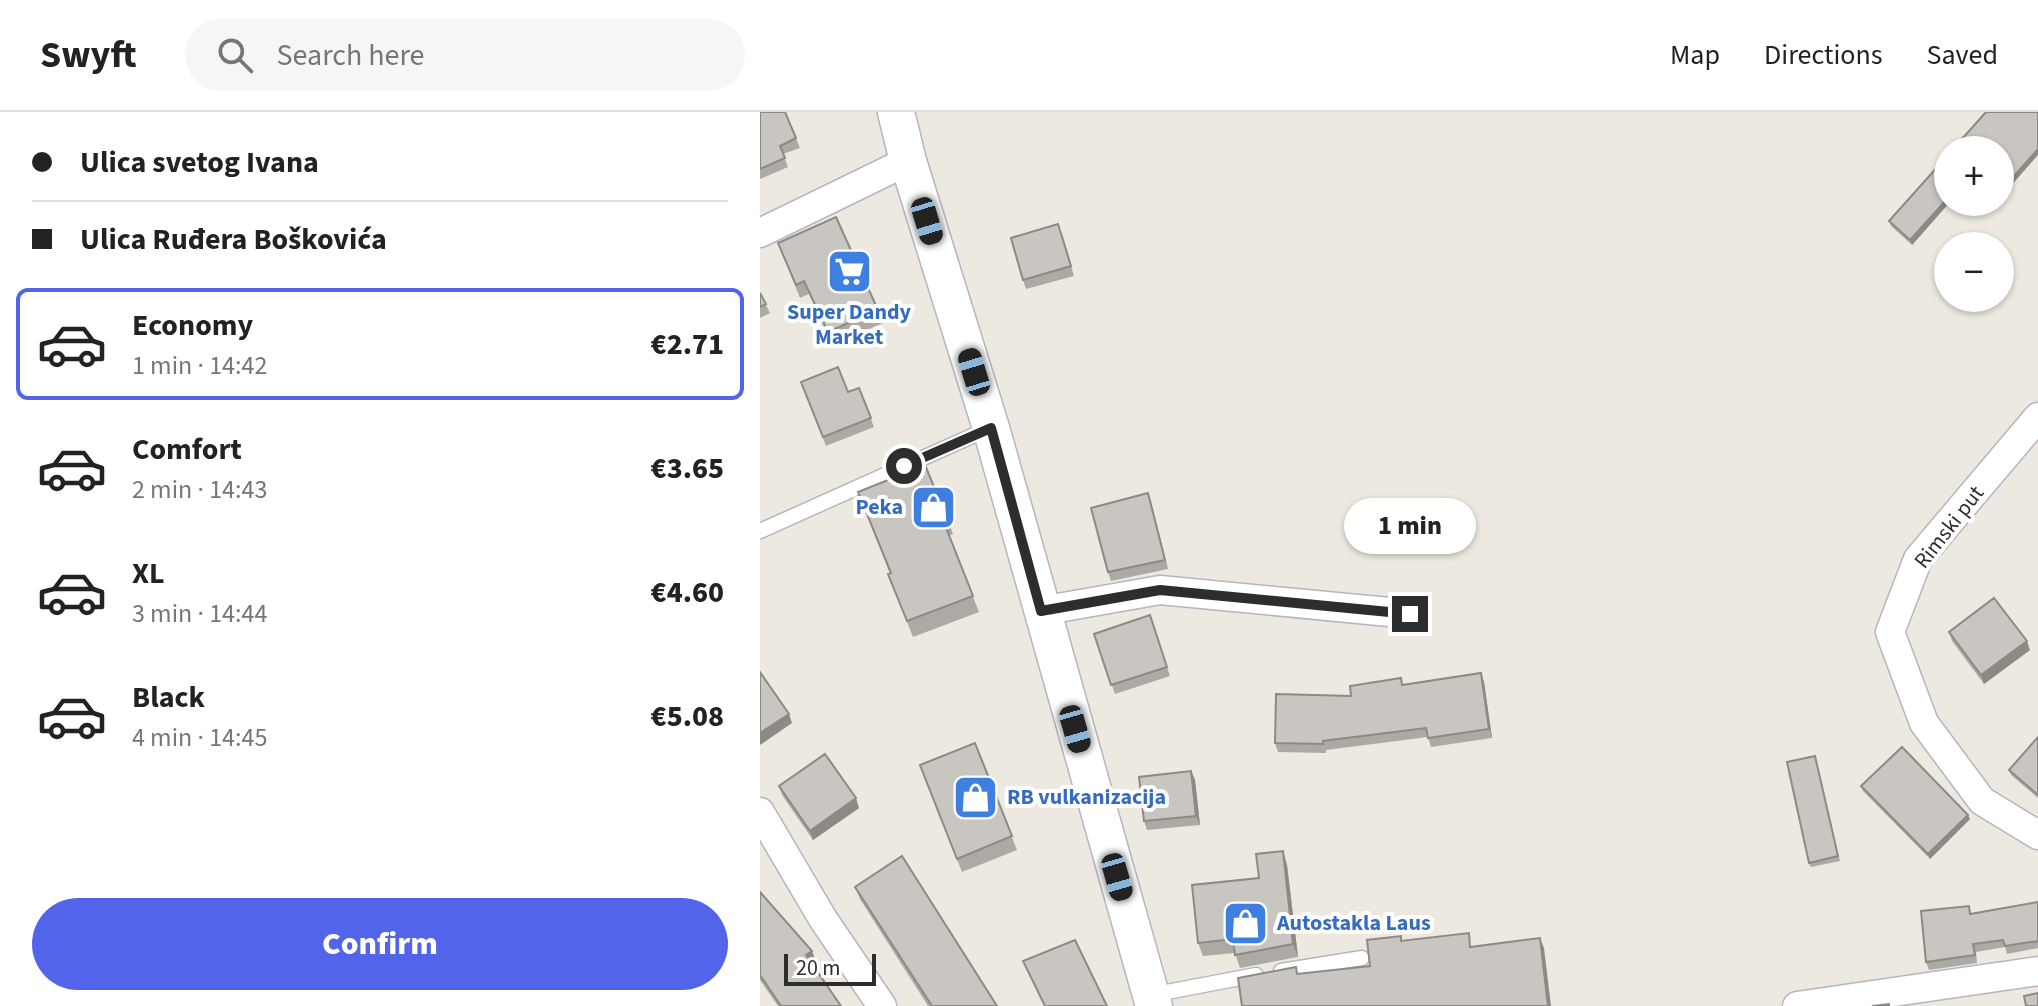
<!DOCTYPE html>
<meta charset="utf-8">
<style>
body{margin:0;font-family:"Source Sans 3",sans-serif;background:#f6f6f6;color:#222;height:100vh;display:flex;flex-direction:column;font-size:30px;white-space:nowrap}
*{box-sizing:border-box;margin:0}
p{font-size:26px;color:#767676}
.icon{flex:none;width:44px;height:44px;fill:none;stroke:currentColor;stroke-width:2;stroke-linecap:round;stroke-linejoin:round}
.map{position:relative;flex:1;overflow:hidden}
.panel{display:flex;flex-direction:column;background:#fff;width:760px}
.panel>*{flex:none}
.hud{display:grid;align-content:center;height:176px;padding:0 32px;background:#fff}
.fabs{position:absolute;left:1174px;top:24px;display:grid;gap:16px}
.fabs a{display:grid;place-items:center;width:80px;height:80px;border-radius:50%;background:#fff;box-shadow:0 2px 6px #0004;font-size:40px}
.scale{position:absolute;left:24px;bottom:20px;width:92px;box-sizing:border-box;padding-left:8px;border:4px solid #2d2d2d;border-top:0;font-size:22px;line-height:28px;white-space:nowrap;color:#2d2d2d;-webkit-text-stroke:6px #fff;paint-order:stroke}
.end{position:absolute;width:36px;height:36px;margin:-18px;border:10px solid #2d2d2d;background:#fff;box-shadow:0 0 0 4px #fff}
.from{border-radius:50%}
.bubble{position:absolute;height:56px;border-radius:28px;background:#fff;box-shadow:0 2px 6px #0004;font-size:26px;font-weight:800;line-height:56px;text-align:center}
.car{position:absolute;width:24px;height:48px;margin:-24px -12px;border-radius:10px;box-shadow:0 0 6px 2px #0007;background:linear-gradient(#222 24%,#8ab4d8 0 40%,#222 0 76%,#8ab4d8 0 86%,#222 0)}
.hud b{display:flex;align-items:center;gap:28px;height:76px;font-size:30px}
.hud b+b{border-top:2px solid #e0e0e0}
.hud i{width:20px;height:20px;background:#222}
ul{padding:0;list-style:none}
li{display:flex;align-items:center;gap:24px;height:112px;margin:0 16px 12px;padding:0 16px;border:4px solid transparent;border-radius:12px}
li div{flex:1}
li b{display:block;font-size:30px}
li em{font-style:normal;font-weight:800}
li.on{border-color:#5164ea}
li>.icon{width:72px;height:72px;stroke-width:1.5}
.primary-button{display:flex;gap:16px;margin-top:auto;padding:16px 32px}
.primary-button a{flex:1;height:92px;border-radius:48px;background:#5164ea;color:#fff;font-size:32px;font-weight:800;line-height:92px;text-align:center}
header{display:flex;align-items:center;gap:48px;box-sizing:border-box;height:112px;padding:0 40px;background:#fff;border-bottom:2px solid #e0e0e0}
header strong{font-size:38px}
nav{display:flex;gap:44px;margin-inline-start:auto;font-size:28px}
.search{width:560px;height:72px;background:#f6f6f6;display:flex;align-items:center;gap:20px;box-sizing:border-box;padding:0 28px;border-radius:44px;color:#767676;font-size:30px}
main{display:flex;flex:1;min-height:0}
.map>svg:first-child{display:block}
</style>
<header>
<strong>Swyft</strong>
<div class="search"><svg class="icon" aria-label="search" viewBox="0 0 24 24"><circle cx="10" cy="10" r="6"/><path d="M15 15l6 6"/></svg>Search here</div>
<nav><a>Map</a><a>Directions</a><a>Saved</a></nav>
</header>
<main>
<section class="panel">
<div class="hud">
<b><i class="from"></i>Ulica svetog Ivana</b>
<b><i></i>Ulica Ruđera Boškovića</b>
</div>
<ul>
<li class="on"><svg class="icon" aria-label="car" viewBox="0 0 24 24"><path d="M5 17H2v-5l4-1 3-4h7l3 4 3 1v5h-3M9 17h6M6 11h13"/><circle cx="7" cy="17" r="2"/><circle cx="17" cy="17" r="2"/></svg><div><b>Economy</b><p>1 min · 14:42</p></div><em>€2.71</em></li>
<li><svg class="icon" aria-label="car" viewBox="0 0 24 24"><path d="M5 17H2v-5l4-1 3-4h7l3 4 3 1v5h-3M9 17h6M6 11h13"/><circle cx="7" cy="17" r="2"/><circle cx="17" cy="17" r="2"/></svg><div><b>Comfort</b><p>2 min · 14:43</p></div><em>€3.65</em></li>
<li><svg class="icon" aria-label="car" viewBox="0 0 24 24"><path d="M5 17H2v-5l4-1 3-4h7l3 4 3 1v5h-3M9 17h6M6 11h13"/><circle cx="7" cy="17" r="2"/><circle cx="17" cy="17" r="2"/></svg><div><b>XL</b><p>3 min · 14:44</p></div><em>€4.60</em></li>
<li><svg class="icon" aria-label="car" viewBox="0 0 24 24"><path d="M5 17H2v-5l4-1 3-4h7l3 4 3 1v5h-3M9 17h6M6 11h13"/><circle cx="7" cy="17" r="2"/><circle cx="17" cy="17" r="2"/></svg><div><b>Black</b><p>4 min · 14:45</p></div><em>€5.08</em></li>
</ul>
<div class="primary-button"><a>Confirm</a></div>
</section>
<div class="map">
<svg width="1278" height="894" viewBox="0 0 1278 894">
<rect width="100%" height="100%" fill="#ede9e1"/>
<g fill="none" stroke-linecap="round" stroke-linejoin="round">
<defs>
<path id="service" d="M0,419l230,-103
M521,859l81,-13
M391,883l105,-20"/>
<path id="minor" d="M0,121l148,-72
M1278,305l-120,142 -28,73 34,91 58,78 56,34
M281,499l119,-21 250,24
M0,700l63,107 59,87
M1037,894l241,-35"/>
<path id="tertiary" d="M136,0l12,49 83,267 163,578"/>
</defs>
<use href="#service" stroke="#b4b6bf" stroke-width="17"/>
<use href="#minor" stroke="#b4b6bf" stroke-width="31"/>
<use href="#tertiary" stroke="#b4b6bf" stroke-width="39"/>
<use href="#service" stroke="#fff" stroke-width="14"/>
<use href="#minor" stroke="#fff" stroke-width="28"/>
<use href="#tertiary" stroke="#fff" stroke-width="36"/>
</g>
<path fill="#ada9a5" d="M0,0h25l15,36 -17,6 5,13 -28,12z
M1188,90h2l-38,43 -21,-19 -2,-5z
M302,121l12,43 -48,13 -3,-9z
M18,131l100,67 5,13 -51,22 -23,-51 -9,4z
M0,181l10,20 -10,5z
M41,270l47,10 11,-4 15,39 -48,19z
M98,380l89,26 6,16 -4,2 30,76 -66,25 -25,-63 2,-1z
M388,381l20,76 -57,12 -3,-9z
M390,503l20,61 -55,18 -21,-60z
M1189,520l81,18 -46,34 -32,-43z
M724,570l8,56 -61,9 -3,-10 -102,13v3l-48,-1 -3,-9 76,-47 52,-11z
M1278,625v61l-27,-23 -2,-5z
M215,631l42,107 -55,22 -42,-107z
M1055,644l25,105 -29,6 -2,-4z
M431,659l4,9 5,45 -53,5 -3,-9z
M19,674l80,22 -46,32 -31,-45z
M1101,674l109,33 -40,40 -67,-68z
M527,753l11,92 -58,11 -5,-15 -32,3 -5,-13 61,-65z
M95,775l142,119h-69l-68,-107z
M0,780l56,69 -4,3 29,42h-63l-18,-26z
M1278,790v46l-31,6 -2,-7 -29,5 1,11 -48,7 -3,-8 46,-48z"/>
<path fill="#8d8a86" d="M1278,37v6l-38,43v-6z
M1188,86v4h2l-38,43 -2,-5z
M388,381l3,9 17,67 -3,-9z
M1267,529l3,9 -46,34 -3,-9z
M721,561l3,9 8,56 -3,-9z
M29,602l3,9 -32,22v-12z
M431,659l4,9 5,45 -4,-9z
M96,686l3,10 -46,32 -3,-9z
M1208,703l2,4 -40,40 -2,-5z
M523,739l4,14 11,92 -5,-13z
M780,826l4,10 7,58h-3z
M52,839l4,10 -6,4 -4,-10z"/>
<path fill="#c9c5c0" stroke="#8d8a86" stroke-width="2" d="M0,0h25l11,26 -16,8 5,12 -25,11z
M1226,0h52v37l-38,43v-42h-48z
M1188,43v43l-38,42 -21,-19z
M76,105l42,93 -50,22 -24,-51 -8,4 -18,-42z
M298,112l13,42 -48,14 -12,-42z
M0,181l6,11 -6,3z
M78,255l10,25 11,-4 12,30 -48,19 -22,-55z
M165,353l22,53 -4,2 30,76 -66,25 -19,-47 3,-1 -33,-81z
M388,381l17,67 -57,12 -17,-64z
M1234,486l33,43 -46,34 -32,-43z
M390,503l17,52 -56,18 -17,-51z
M0,560l29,42 -29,19z
M721,561l8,56 -61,9 -2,-10 -103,13v3l-48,-1 1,-49 75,2 -1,-10 51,-8 1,7z
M1278,625v58l-29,-25z
M215,631l37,93 -55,23 -37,-94z
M1142,635l66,68 -40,39 -67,-68z
M65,642l31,44 -46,33 -31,-45z
M1055,644l23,100 -29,7 -22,-101z
M431,659l5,45 -52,5 -5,-44z
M523,739l10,93 -58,11 -2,-16 -35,4 -6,-58 67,-7 -3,-24z
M142,744l95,150h-65l-77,-119z
M0,780l52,59 -6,4 35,51h-60l-21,-31z
M1278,790v39l-33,5 -2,-6 -30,4 2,11 -49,7 -5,-51 48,-5 1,8z
M709,821l1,14 70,-9 8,68h-306l-4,-28 58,-11 1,7 73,-8 -3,-26 34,-4v5z
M315,828l32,66h-62l-22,-45z
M1278,881v13h-12l-2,-10z
M1129,892v2h-17z"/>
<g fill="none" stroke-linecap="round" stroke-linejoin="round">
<path stroke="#2d2d2d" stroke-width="10" d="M144,354l87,-38 50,183 119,-21 250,24"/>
</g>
<defs>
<symbol id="supermarket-square" viewBox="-11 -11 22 22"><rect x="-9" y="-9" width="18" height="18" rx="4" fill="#3f7fe0" stroke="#fff"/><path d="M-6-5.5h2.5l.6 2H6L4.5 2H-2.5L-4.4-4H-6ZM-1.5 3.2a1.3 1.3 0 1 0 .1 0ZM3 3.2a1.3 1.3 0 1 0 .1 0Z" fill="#fff"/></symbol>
<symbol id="shop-square" viewBox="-11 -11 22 22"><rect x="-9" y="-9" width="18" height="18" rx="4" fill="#3f7fe0" stroke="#fff"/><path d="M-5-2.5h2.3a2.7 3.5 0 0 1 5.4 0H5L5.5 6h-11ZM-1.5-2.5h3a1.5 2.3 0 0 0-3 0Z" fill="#fff"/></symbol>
</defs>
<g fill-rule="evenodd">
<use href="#supermarket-square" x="64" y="134" width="51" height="51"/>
<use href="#shop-square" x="148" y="370" width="51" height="51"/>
<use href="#shop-square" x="190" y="660" width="51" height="51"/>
<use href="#shop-square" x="460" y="786" width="51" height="51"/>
</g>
<g text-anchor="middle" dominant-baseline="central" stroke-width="8" stroke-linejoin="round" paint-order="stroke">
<g font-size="22" font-weight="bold" fill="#366cbe" stroke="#fff" text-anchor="start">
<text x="89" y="200" text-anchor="middle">Super Dandy<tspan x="89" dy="25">Market</tspan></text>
<text x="143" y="395" text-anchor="end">Peka</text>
<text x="247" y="685">RB vulkanizacija</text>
<text x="517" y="811">Autostakla Laus</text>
</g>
<g font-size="22" fill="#2d2d2d" stroke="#fff">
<text transform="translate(1189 415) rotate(-52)">Rimski put</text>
</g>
</g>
</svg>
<div class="fabs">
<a>+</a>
<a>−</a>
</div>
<div class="scale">20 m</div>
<i class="end from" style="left:144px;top:354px"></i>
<i class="end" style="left:650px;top:502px"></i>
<div class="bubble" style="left:584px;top:386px;width:132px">1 min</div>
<i class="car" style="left:167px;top:109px;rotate:163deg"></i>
<i class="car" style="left:214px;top:260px;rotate:343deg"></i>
<i class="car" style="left:315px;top:617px;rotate:164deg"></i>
<i class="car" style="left:357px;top:765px;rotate:164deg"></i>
</div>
</main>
